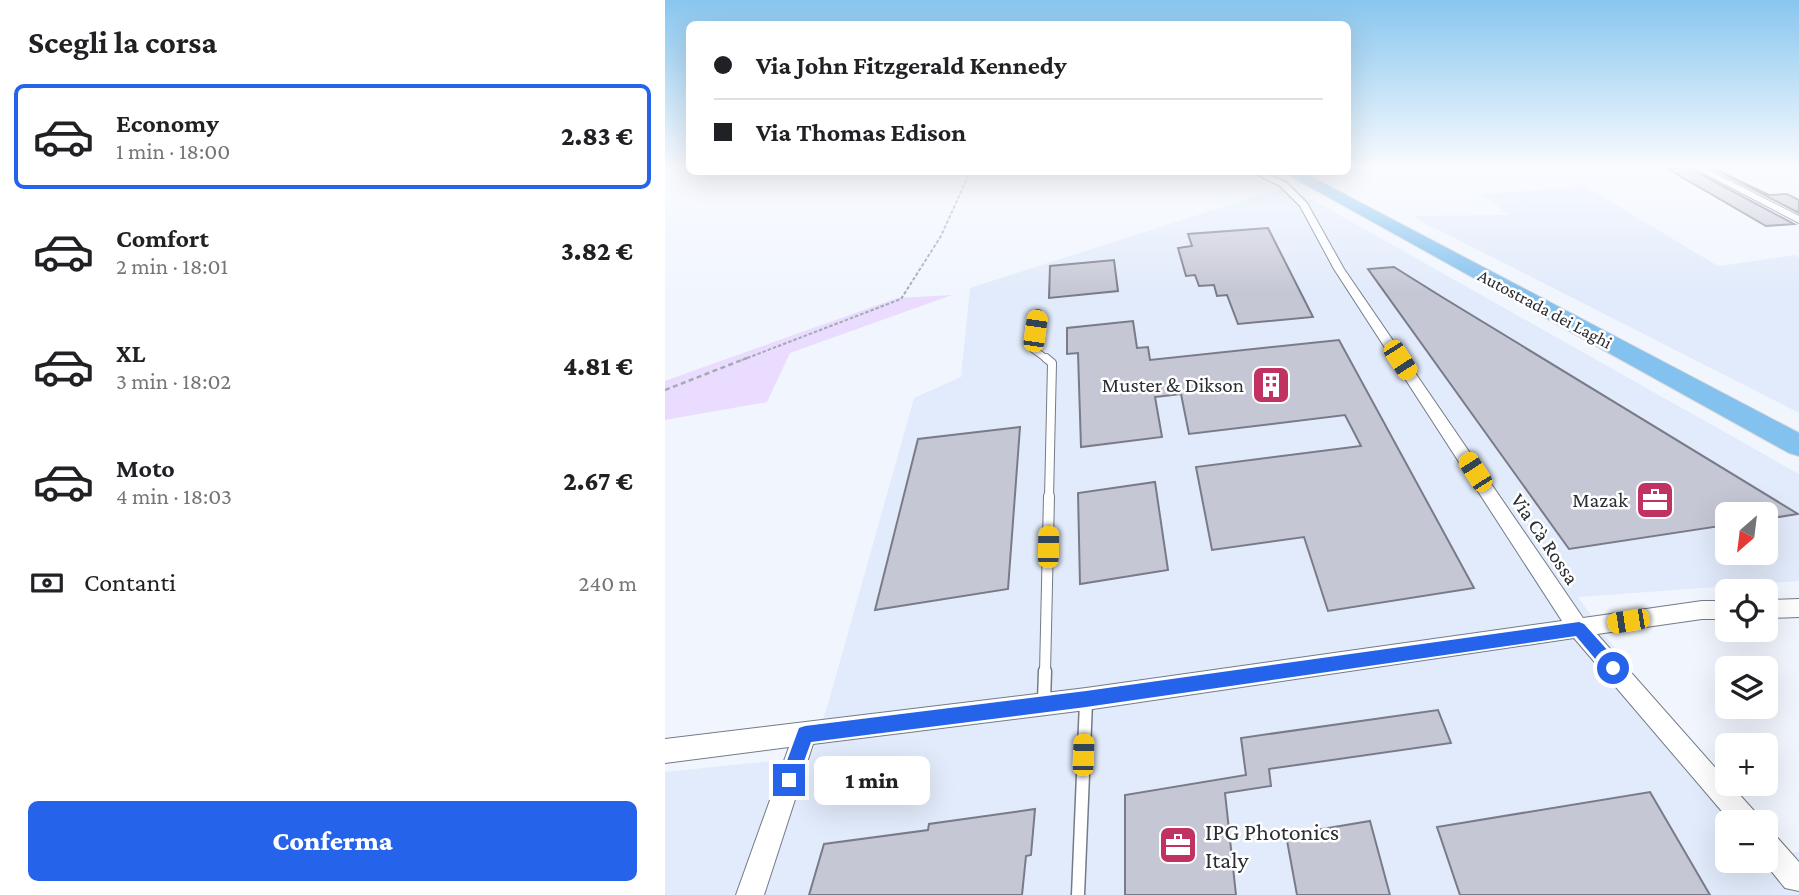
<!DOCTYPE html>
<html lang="it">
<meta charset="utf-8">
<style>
body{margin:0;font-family:"Crimson Pro",serif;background:#f6f6f6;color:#202124;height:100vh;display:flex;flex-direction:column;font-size:26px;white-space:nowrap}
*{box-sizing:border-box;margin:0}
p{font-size:23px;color:#757577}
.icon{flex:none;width:38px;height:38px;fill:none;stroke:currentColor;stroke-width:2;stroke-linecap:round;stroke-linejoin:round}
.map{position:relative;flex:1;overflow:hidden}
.drawer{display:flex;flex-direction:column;background:#fff;width:665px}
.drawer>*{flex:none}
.top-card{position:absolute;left:21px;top:21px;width:665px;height:154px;border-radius:10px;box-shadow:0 7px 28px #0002;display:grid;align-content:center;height:154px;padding:0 28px;background:#fff}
.needle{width:46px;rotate:208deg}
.fabs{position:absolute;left:1050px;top:502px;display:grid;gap:14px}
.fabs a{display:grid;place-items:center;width:63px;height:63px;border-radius:10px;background:#fff;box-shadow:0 7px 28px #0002;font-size:35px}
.end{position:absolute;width:32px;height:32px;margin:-16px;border:9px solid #2563eb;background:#fff;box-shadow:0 0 0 4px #fff}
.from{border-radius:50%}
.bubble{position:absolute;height:49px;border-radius:10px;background:#fff;box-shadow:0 7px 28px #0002;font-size:23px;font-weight:800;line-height:49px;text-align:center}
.car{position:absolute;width:21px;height:42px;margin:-21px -10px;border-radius:9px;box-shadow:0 0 5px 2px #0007;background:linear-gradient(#f5c518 24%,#345 0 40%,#f5c518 0 76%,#345 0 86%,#f5c518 0)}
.top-card b{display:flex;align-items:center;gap:24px;height:66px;font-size:26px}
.top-card b+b{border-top:2px solid #e0e0e0}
.top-card i{width:18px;height:18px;background:#202124}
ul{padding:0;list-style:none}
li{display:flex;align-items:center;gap:21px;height:105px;margin:0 14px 10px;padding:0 14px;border:4px solid transparent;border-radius:10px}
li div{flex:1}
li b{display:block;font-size:26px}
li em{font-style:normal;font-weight:800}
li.on{border-color:#2563eb}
li>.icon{width:63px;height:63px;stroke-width:1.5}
h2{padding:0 28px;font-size:32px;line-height:84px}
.pay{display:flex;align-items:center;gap:18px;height:77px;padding:0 28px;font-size:26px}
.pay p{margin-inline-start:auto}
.action{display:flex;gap:14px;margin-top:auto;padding:14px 28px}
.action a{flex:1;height:80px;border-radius:10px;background:#2563eb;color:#fff;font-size:28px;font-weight:800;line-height:80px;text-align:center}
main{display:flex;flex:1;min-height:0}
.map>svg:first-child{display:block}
</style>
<main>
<section class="drawer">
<h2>Scegli la corsa</h2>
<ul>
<li class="on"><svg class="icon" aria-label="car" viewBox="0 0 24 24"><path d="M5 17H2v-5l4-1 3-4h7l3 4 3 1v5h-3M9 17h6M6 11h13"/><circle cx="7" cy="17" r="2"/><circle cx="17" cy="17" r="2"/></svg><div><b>Economy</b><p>1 min · 18:00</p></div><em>2.83 €</em></li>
<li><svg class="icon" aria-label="car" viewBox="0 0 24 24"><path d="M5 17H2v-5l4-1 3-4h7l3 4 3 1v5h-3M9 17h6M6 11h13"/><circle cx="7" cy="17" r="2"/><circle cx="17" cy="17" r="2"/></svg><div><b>Comfort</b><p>2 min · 18:01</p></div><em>3.82 €</em></li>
<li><svg class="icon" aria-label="car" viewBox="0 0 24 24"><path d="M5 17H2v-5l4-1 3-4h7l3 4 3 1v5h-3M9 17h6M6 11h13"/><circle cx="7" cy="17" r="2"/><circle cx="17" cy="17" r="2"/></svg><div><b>XL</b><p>3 min · 18:02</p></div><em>4.81 €</em></li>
<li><svg class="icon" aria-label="car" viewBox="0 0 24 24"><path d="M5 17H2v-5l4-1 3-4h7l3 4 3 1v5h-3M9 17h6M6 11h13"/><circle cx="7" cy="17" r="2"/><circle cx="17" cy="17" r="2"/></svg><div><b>Moto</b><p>4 min · 18:03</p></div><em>2.67 €</em></li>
</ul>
<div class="pay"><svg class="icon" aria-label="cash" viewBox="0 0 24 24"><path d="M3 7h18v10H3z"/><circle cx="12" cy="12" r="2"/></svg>Contanti<p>240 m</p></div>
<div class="action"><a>Conferma</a></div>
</section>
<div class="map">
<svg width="1134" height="895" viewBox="0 0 1134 895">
<rect width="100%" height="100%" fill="#f1f6fe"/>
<path fill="#e2ebfb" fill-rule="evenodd" d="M918,185l135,81 77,-11 4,3v155l-374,-190 -10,-7 95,-1 -27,-20z
M623,186l511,288v107l-221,16 161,225h-12v39h39v-5l33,-4v43h-1134v-123l145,-15 18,-53 86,-306 47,-21 9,-89zM1062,514h39v39h-39z"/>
<path fill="#e9dcfe" d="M287,295l-162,58 -23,49 -102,18v-39l232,-83z"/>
<path fill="#c6c7d5" stroke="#7a7b88" stroke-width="2" d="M1043,166l61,29 18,-1 12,6v13z
M1023,167l1,1 105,56 -28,2 -98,-57z
M603,228l45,89 -75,7 -11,-29 -10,1 -3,-11 -15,1 -4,-11 -9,1 -8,-28 14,-2 -4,-12z
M449,260l4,31 -69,7 1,-32z
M729,267l48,30 356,217 -32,5v-5h-39v11l-158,24 -201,-280z
M468,321l4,27 11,-1 2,13 189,-20 135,248 -146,23 -24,-74 -92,13 -16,-83 165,-21 -16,-31 -156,19 -8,-40 -26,3 7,40 -81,10 -3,-94 -11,1v-26z
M355,427l-12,162 -133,21 43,-171z
M490,482l13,88 -88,14 -2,-91z
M773,710l13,33 -182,26 2,17 -46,7 11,102h-111v-100l121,-20 -5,-37z
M985,792l60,103h-250l-23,-68z
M370,809l-4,46 -5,1 -4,39h-213l15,-51 104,-14 1,-6z
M705,821l20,74h-93l-11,-60z"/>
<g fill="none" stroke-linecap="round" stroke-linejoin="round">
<defs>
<path id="lane-far3" d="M373,313l-5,36 15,11"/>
<path id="lane-far2" d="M381,358l6,5 -3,135"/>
<path id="lane-far1" d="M380,673l4,-177"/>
<path id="lane" d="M379,701l1,-30
M413,895l8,-193"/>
<path id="street" d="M1025,166h11l98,50v7z
M587,172h10l24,10 21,21 37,66 239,349 119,-17h25v18h-25l-105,15 130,147v3h3l26,29 4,9h-29l-157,-184 -488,72 -273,34 -49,151h-28l53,-148 -124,16v-24l421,-51 476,-67 -228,-352 -34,-63 -20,-20z
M1134,599v18l-33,1v-18z
M1101,831l9,4 24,27v29l-14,-3 -22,-27h3z"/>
<path id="highway" d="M618,172h19l497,261v23l-10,-3z"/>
</defs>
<use href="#lane-far3" stroke="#747b87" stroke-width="8"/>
<use href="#lane-far2" stroke="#747b87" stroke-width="10"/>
<use href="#lane-far1" stroke="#747b87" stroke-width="12"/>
<use href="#lane" stroke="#747b87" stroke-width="15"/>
<use href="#street" stroke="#747b87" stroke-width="2"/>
<use href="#highway" stroke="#d4d5d6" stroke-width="2"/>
<path stroke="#a6aab1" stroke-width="2" stroke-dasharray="3.5 2" stroke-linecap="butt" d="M77,360l159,-61 40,-63 29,-64"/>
<path stroke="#a6aab1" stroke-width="2.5" stroke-dasharray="5 3.5" stroke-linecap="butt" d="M0,390l82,-32"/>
<use href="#lane-far3" stroke="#fff" stroke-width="6"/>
<use href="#lane-far2" stroke="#fff" stroke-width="8"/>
<use href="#lane-far1" stroke="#fff" stroke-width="10"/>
<use href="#lane" stroke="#fff" stroke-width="12"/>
<use href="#street" fill="#fff" fill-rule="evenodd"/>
<use href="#highway" fill="#83c1ee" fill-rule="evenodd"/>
</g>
<linearGradient id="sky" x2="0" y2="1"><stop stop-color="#88c6ee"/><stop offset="0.57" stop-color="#f9fbff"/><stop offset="1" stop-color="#f9fbff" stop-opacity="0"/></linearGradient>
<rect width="1134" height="292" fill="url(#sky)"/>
<path fill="#2563eb" d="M914,622l5,2 34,38 3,6 -3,5 -5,2 -6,-2 -31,-37 -490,71 -275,35 -16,44 -6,3 -6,-3 -3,-6 19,-52 6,-2 281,-35z"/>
<defs>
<symbol id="building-square" viewBox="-11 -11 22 22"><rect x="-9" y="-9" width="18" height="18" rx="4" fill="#c03262" stroke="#fff"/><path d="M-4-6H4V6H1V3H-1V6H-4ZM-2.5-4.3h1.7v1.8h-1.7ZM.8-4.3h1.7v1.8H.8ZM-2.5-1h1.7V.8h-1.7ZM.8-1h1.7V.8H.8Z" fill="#fff"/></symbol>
<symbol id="office-square" viewBox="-11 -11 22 22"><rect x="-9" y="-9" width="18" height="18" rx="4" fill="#c03262" stroke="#fff"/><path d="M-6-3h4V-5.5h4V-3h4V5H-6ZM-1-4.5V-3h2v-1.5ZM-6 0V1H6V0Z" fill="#fff"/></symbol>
</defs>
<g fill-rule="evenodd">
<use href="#building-square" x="584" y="363" width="44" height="44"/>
<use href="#office-square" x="968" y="478" width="44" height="44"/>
<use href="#office-square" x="491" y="823" width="44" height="44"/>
</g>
<g text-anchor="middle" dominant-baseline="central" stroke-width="5" stroke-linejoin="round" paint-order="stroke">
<g font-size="18" fill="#2a2d32" stroke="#fff">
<text transform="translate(880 309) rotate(28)">Autostrada dei Laghi</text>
</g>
<g font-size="21" fill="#2a2d32" stroke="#fff" text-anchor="end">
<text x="579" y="385">Muster &amp; Dikson</text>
<text x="963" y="500">Mazak</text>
</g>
<g font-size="21" fill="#2a2d32" stroke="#fff">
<text transform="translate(880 539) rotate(56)">Via Cà Rossa</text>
</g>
<g font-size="24" fill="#2a2d32" stroke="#fff" text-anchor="start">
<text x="540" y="831">IPG Photonics<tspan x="540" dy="28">Italy</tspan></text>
</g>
</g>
</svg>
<div class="fabs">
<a><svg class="needle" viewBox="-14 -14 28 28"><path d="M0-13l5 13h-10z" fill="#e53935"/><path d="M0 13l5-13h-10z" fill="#757577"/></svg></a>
<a><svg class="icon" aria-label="locate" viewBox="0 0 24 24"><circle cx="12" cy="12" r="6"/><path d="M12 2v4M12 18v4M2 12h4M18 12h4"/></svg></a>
<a><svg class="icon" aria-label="layers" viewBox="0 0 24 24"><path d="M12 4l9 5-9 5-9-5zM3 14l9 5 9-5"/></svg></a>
<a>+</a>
<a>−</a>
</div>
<i class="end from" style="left:948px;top:668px"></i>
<i class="end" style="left:124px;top:780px"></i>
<div class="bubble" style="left:149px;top:756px;width:116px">1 min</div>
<i class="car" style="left:370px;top:331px;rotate:8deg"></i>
<i class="car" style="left:735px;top:360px;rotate:147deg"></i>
<i class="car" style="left:810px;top:472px;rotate:327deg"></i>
<i class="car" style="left:383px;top:547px;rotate:1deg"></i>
<i class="car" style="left:963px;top:621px;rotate:261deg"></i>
<i class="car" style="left:418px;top:755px;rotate:2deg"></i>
<div class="top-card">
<b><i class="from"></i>Via John Fitzgerald Kennedy</b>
<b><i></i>Via Thomas Edison</b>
</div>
</div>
</main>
